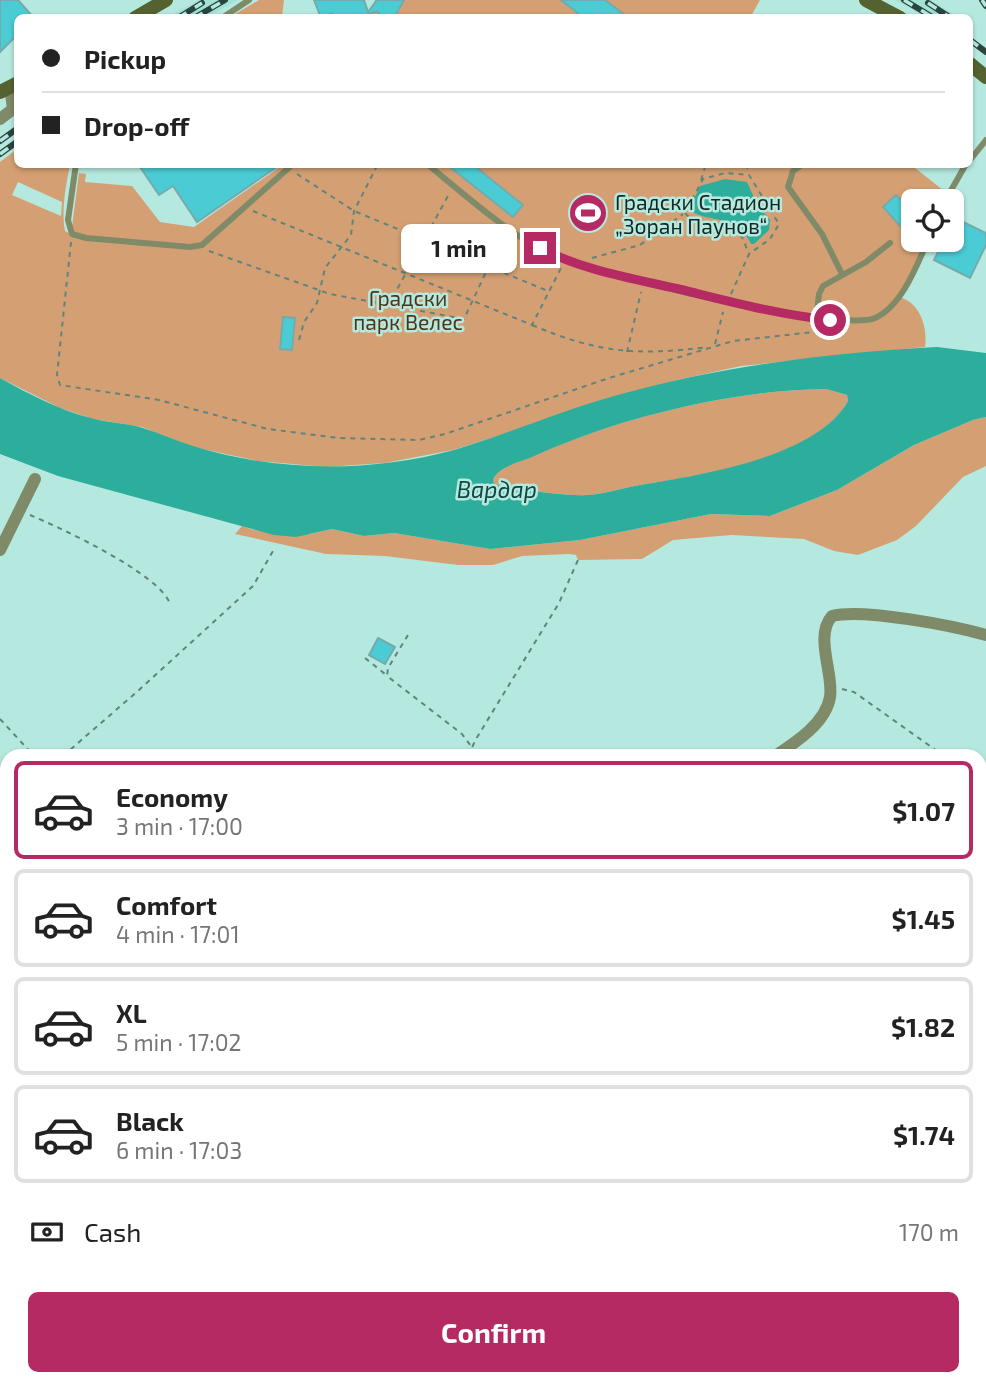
<!DOCTYPE html>
<meta charset="utf-8">
<style>
body{margin:0;font-family:"Exo 2",sans-serif;background:#f6f6f6;color:#222;height:100vh;display:flex;flex-direction:column;font-size:26px;white-space:nowrap}
*{box-sizing:border-box;margin:0}
p{font-size:23px;color:#767676}
.icon{flex:none;width:38px;height:38px;fill:none;stroke:currentColor;stroke-width:2;stroke-linecap:round;stroke-linejoin:round}
.map{position:relative;flex:1;overflow:hidden}
.panel{position:absolute;left:0px;top:749px;width:987px;height:637px;display:flex;flex-direction:column;background:#fff;border-radius:21px 21px 0 0;box-shadow:0 2px 5px #0004}
.panel>*{flex:none}
.guide{position:absolute;left:14px;top:14px;width:959px;height:154px;border-radius:10px;box-shadow:0 2px 5px #0004;display:grid;align-content:center;height:154px;padding:0 28px;background:#fff}
.tools{position:absolute;left:901px;top:189px;display:grid;gap:14px}
.tools a{display:grid;place-items:center;width:63px;height:63px;border-radius:10px;background:#fff;box-shadow:0 2px 5px #0004;font-size:35px}
.end{position:absolute;width:32px;height:32px;margin:-16px;border:9px solid #b62a63;background:#fff;box-shadow:0 0 0 4px #fff}
.from{border-radius:50%}
.bubble{position:absolute;height:49px;border-radius:10px;background:#fff;box-shadow:0 2px 5px #0004;font-size:23px;font-weight:700;line-height:49px;text-align:center}
.guide b{display:flex;align-items:center;gap:24px;height:66px;font-size:26px}
.guide b+b{border-top:2px solid #e0e0e0}
.guide i{width:18px;height:18px;background:#222}
ul{padding:12px 0 0;list-style:none}
li{display:flex;align-items:center;gap:21px;height:98px;margin:0 14px 10px;padding:0 14px;border:4px solid #e0e0e0;border-radius:10px}
li div{flex:1}
li b{display:block;font-size:26px}
li em{font-style:normal;font-weight:700}
li.active{border-color:#b62a63}
li>.icon{width:63px;height:63px;stroke-width:1.5}
.pay{display:flex;align-items:center;gap:18px;height:77px;padding:0 28px;font-size:26px}
.pay p{margin-inline-start:auto}
.primary-button{display:flex;gap:14px;margin-top:auto;padding:14px 28px}
.primary-button a{flex:1;height:80px;border-radius:10px;background:#b62a63;color:#fff;font-size:28px;font-weight:700;line-height:80px;text-align:center}
.map>svg:first-child{display:block}
</style>
<div class="map">
<svg width="986" height="1386" viewBox="0 0 986 1386">
<rect width="100%" height="100%" fill="#b5e9df"/>
<path fill="#a2e1d5" d="M199,0h39l-31,17 -41,1z
M895,0h36l27,17h-32z"/>
<path fill="#d4a073" fill-rule="evenodd" d="M259,0h25l-2,17h-52z
M375,0h385l-10,18h-382z
M17,149l1,15 52,1c-4,20 -9,45 -5,66l6,3 8,-61 7,1 -1,8 47,4 28,36 34,5 90,-63h626l38,30 -3,7h-31v39h14l-30,57c22,4 30,31 27,50l-184,19 -64,14 -224,70 -68,13 -59,4 -68,-6 -65,-14 -51,-20 -49,-8 -33,-11 -60,-30v-216zM18,182l44,20 -1,14 -49,-21z
M826,389l21,6 1,6c-34,59 -147,74 -208,84 -18,3 -35,9 -53,10 -18,1 -36,-2 -54,-4 -12,-1 -32,0 -40,-10 2,-13 27,-19 38,-24 87,-39 200,-67 295,-68z
M986,417v49l-23,11 -47,49 -19,14 -39,15 -24,-4 -30,-12 -73,-4 -58,5 -31,19 -64,1 -2,-5 -7,-1 -47,2 -29,9h-35l-73,-9 -59,-2 -91,-20 7,-8 12,4 56,4 22,-5 32,7 30,-3 96,16 90,-9 131,-26 59,2 67,-26 77,-45 59,-25z"/>
<path fill="#2dae9d" fill-rule="evenodd" d="M725,179l22,3 10,22 13,16 -1,10 -15,14h-3c-15,-32 -38,-19 -62,-34l11,-24z
M937,347l49,6v64l-13,3 -59,25 -77,45 -67,26 -59,-2 -131,26 -90,9 -96,-16 -30,3 -32,-7 -36,8 -22,-2 -216,-59 -58,-22v-76c29,16 59,32 91,40 17,5 36,5 52,10 17,5 33,13 50,18 84,26 176,27 261,4 54,-16 106,-39 160,-54 106,-30 214,-43 323,-49zM826,389l21,6 1,6c-32,57 -149,74 -208,84 -18,3 -35,9 -53,10 -18,1 -36,-2 -54,-4 -12,-1 -32,0 -40,-10 2,-13 27,-19 39,-24 86,-39 199,-67 294,-68z"/>
<path fill="#4bccd4" stroke="#75aaad" stroke-width="2" d="M0,0h18l16,18h-16v16l-18,18z
M314,0h50l4,12 9,-12h27l-10,18h-12l-5,-7 -17,7h-26l-2,-5 -11,5z
M561,0h44l24,18h-45z
M138,164h143l-84,58 -24,-36 -14,9z
M446,164h26l51,41 -10,12z
M896,195l18,19v27l-31,-34z
M955,218l31,15v12l-16,33 -36,-18 10,-20h8v-16z
M283,317l12,1 -3,32 -12,-1z
M378,638l17,9 -10,17 -16,-9z"/>
<g fill="none" stroke-linecap="round" stroke-linejoin="round">
<path stroke="#60847d" stroke-width="2" stroke-dasharray="5 5" stroke-linecap="butt" d="M746,164l3,9
M297,174l57,37 194,80
M701,180l5,-16
M253,211l279,114 29,-57
M71,242l-14,133 3,10 99,15 109,29 71,9 80,2 26,-6 164,-56 124,-37 107,-12
M209,251l121,43 134,25 38,-81
M592,258l48,-13 43,-31
M731,294l18,-40 -7,-17 -6,-5 -46,-14 -5,-5 18,-34 22,-6 24,2 30,49 -9,15 -21,15
M388,306l61,-112
M532,325c66,28 105,31 176,22
M299,340l5,-18 13,-19 8,-35 26,-33 3,-24 24,-47
M715,344l8,-32
M627,352l14,-60
M30,515c31,13 130,59 140,89
M408,635l-20,33 -1,8 75,58 9,12
M365,658l20,16
M842,689l12,3 90,64
M0,719l34,37
M63,756l76,-66 114,-104 20,-35
M468,756l8,-17 83,-136 19,-43
M980,782l6,4"/>
<path stroke="#7f8a68" stroke-width="6" d="M222,18l27,-18
M970,160l16,-20
M76,164l-8,56 4,14 14,4 104,9 12,-2 91,-81
M427,164c37,30 82,71 125,91 43,19 285,78 323,63 27,-12 42,-53 53,-78
M803,164l-10,7 -5,16 34,47 20,40
M945,201l21,-37
M816,319l3,-25 4,-8 43,-24 24,-19"/>
<path stroke="#7f8a68" stroke-width="12" d="M0,119l13,-10 -3,-22
M0,550l35,-71
M775,756c20,-13 51,-33 55,-59 4,-23 -16,-61 2,-81 31,-8 122,10 154,19
M0,917l7,7
M980,957l6,-6
M98,1386l1,-7"/>
<path stroke="#54622f" stroke-width="14" d="M866,0l34,18
M135,18l31,-18
M970,64l16,13
M0,92l18,-9"/>
<defs>
<path id="rail" d="M904,0l30,18
M982,0l4,6
M928,3l23,15
M178,18l24,-15
M194,18l31,-18
M970,40l16,12
M0,141l18,-13
M0,154l18,-13"/>
</defs>
<use href="#rail" stroke="#2a443f" stroke-width="6"/>
<use href="#rail" stroke="#b5e9df" stroke-width="3.5" stroke-dasharray="10" stroke-linecap="butt"/>
</g>
<g fill="none" stroke-linecap="round" stroke-linejoin="round">
<path stroke="#b62a63" stroke-width="9" d="M540,248c44,23 96,31 143,42 49,12 98,25 147,30"/>
</g>
<defs>
<symbol id="stadium-disc" viewBox="-11 -11 22 22"><circle r="9.5" fill="#b62a63" stroke="#b5e9df"/><path d="M0-5a6.5 5 0 1 0 0 10a6.5 5 0 1 0 0-10ZM-3.5-1.8h7v3.6h-7Z" fill="#fff"/></symbol>
</defs>
<g fill-rule="evenodd">
<use href="#stadium-disc" x="566" y="191" width="44" height="44"/>
</g>
<g text-anchor="middle" dominant-baseline="central" stroke-width="5" stroke-linejoin="round" paint-order="stroke">
<g font-size="21" fill="#122723" stroke="#b5e9df" text-anchor="start">
<text x="615" y="201">Градски Стадион<tspan x="615" dy="24">„Зоран Паунов“</tspan></text>
</g>
<g font-size="21" fill="#50341a" stroke="#b5e9df">
<text x="408" y="297">Градски<tspan x="408" dy="24">парк Велес</tspan></text>
</g>
<g font-size="23" font-style="italic" fill="#11473f" stroke="#b5e9df">
<text x="497" y="489">Вардар</text>
</g>
</g>
</svg>
<div class="tools">
<a><svg class="icon" aria-label="locate" viewBox="0 0 24 24"><circle cx="12" cy="12" r="6"/><path d="M12 2v4M12 18v4M2 12h4M18 12h4"/></svg></a>
</div>
<i class="end from" style="left:830px;top:320px"></i>
<i class="end" style="left:540px;top:248px"></i>
<div class="bubble" style="left:401px;top:224px;width:116px">1 min</div>
<div class="guide">
<b><i class="from"></i>Pickup</b>
<b><i></i>Drop-off</b>
</div>
<section class="panel">
<ul>
<li class="active"><svg class="icon" aria-label="car" viewBox="0 0 24 24"><path d="M5 17H2v-5l4-1 3-4h7l3 4 3 1v5h-3M9 17h6M6 11h13"/><circle cx="7" cy="17" r="2"/><circle cx="17" cy="17" r="2"/></svg><div><b>Economy</b><p>3 min · 17:00</p></div><em>$1.07</em></li>
<li><svg class="icon" aria-label="car" viewBox="0 0 24 24"><path d="M5 17H2v-5l4-1 3-4h7l3 4 3 1v5h-3M9 17h6M6 11h13"/><circle cx="7" cy="17" r="2"/><circle cx="17" cy="17" r="2"/></svg><div><b>Comfort</b><p>4 min · 17:01</p></div><em>$1.45</em></li>
<li><svg class="icon" aria-label="car" viewBox="0 0 24 24"><path d="M5 17H2v-5l4-1 3-4h7l3 4 3 1v5h-3M9 17h6M6 11h13"/><circle cx="7" cy="17" r="2"/><circle cx="17" cy="17" r="2"/></svg><div><b>XL</b><p>5 min · 17:02</p></div><em>$1.82</em></li>
<li><svg class="icon" aria-label="car" viewBox="0 0 24 24"><path d="M5 17H2v-5l4-1 3-4h7l3 4 3 1v5h-3M9 17h6M6 11h13"/><circle cx="7" cy="17" r="2"/><circle cx="17" cy="17" r="2"/></svg><div><b>Black</b><p>6 min · 17:03</p></div><em>$1.74</em></li>
</ul>
<div class="pay"><svg class="icon" aria-label="cash" viewBox="0 0 24 24"><path d="M3 7h18v10H3z"/><circle cx="12" cy="12" r="2"/></svg>Cash<p>170 m</p></div>
<div class="primary-button"><a>Confirm</a></div>
</section>
</div>
